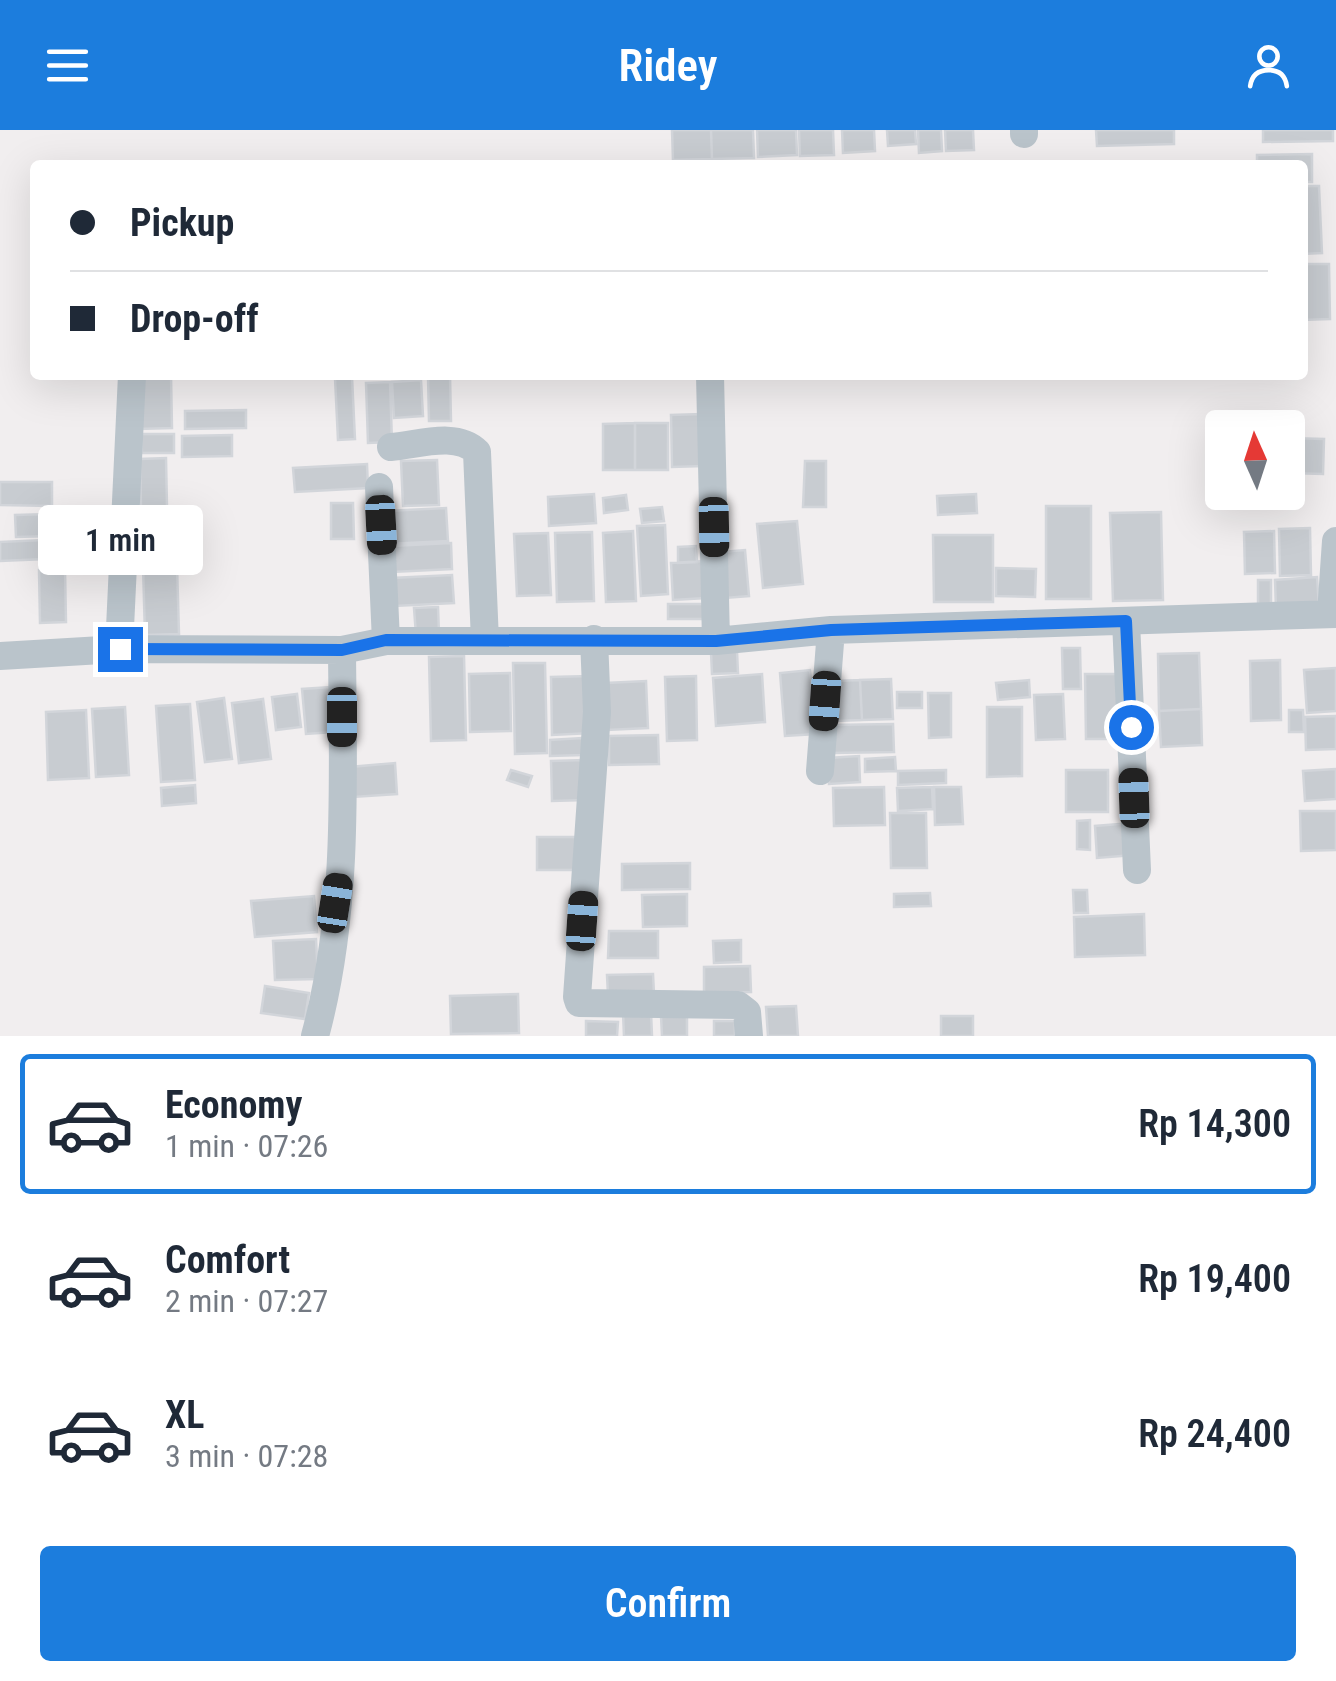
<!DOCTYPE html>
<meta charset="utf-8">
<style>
body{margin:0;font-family:"Roboto Condensed",sans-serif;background:#f6f6f7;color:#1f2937;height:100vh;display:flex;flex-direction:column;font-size:38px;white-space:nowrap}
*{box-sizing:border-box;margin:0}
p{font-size:32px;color:#747a83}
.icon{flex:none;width:55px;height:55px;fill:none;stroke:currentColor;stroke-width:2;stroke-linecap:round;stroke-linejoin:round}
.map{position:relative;height:906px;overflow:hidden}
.sheet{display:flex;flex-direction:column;background:#fff;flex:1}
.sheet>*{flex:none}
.banner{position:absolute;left:30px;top:30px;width:1278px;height:220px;border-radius:10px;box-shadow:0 10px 40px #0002;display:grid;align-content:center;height:220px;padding:0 40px;background:#fff}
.needle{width:65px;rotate:357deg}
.tools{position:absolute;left:1205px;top:280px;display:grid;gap:20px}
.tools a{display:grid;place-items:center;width:100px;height:100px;border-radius:10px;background:#fff;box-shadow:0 10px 40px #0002;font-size:50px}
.end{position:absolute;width:45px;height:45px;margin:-22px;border:12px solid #1a73e8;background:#fff;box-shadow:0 0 0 5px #fff}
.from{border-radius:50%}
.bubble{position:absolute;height:70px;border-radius:10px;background:#fff;box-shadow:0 10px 40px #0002;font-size:32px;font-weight:600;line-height:70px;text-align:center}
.car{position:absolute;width:30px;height:60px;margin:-30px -15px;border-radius:12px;box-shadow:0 0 8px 2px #0007;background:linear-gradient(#222 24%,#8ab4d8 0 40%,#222 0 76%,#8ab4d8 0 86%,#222 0)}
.banner b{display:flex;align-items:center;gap:35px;height:95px;font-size:38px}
.banner b+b{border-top:2px solid #e0e1e3}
.banner i{width:25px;height:25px;background:#1f2937}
ul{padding:18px 0 0;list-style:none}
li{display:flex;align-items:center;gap:30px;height:140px;margin:0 20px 15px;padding:0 20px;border:5px solid transparent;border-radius:10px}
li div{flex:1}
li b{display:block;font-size:38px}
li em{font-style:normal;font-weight:600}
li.active{border-color:#1c7ddd}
li>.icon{width:90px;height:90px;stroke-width:1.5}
.action{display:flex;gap:20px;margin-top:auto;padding:20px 40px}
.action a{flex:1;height:115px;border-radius:10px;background:#1c7ddd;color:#fff;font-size:40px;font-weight:600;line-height:115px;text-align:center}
header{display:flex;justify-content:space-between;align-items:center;height:130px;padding:0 40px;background:#1c7ddd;color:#fff;font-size:45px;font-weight:600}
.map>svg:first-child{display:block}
</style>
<header><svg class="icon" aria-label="menu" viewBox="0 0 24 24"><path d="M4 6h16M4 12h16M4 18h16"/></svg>Ridey<svg class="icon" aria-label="person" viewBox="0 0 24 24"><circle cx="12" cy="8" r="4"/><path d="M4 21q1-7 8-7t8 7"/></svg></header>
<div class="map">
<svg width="1336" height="906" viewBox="0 0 1336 906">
<rect width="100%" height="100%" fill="#f1eeef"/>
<path fill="#c8ccd1" stroke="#d2d5da" stroke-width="2.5" d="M672,0h39l1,29 -39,1z
M711,0h42l1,28 -42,1z
M757,0h39l1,25 -39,2z
M799,0h34l1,25 -34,1z
M842,0h32l1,21 -32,2z
M887,0h28l1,14 -28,2z
M918,0h23l1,21 -23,2z
M945,0h28l1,20 -28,1z
M1096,0h78v14l-77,2z
M1263,0h70v11l-70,1z
M1312,24v28h-10v-17h-45v-10z
M1302,56h17l3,67 -20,1z
M1302,134h27l1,55 -28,1z
M137,245h34l1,53 -34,1z
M428,245h22l1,46h-22z
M352,247l3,62 -17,1 -3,-62z
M421,250l2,36 -29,2 -2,-36z
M390,252l2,60 -24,1 -2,-60z
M246,280v18l-61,1v-18z
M702,284l1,52 -31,1 -1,-52z
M635,293h33v47h-33z
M635,293v47h-32v-46z
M141,304h33v19h-32z
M232,305v21l-50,1v-21z
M1288,308l36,1 -1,35 -35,-1z
M166,328l1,49h-26l-1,-48z
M437,330l2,45 -36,1 -2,-45z
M805,331h21v46h-23z
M367,334l1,24 -73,4 -2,-24z
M0,352h52v24l-52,-1z
M594,364l2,29 -47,3 -1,-29z
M976,364l1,19 -39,2 -1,-19z
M626,365l2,15 -24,3 -1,-15z
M331,373h22l1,36h-23z
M1046,376h45v93h-45z
M662,377l2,14 -22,2 -2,-14z
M446,378l2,33 -60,3 -2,-33z
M1161,382l2,88 -50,1 -3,-88z
M51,384l1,22 -36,1 -1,-22z
M142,388h36l1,35h-37z
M797,391l6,63 -40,4 -6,-64z
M665,395l3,69 -27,2 -4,-70z
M1310,398l1,47 -31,1 -1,-47z
M633,401l3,70 -30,1 -3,-69z
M1274,401l1,42 -30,1 -1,-42z
M592,402l2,69 -37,1 -2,-69z
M548,403l3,62 -34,1 -3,-62z
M933,405h60v67h-59z
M44,410l1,19 -45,2v-19z
M451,413l1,26 -60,3 -1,-26z
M696,416l1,16 -19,1v-16z
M745,420l4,46 -24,2 -3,-46z
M705,431l1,37 -33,2 -2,-37z
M177,435l2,69 -34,1 -2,-69z
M996,438l40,1 -1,28 -39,-1z
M65,439l1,53 -26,1 -1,-53z
M452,445l2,28 -60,3 -2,-28z
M1317,447l2,29 -43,3 -1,-29z
M1258,450h13v28l-13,1z
M668,474h36l1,15h-37z
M438,477l1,27 -23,1 -2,-27z
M1062,518h18l1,41h-18z
M737,521l1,22 -26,1 -1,-22z
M1199,523l2,56 -42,2 -1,-57z
M464,526l2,84 -35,1 -2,-84z
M1280,530l1,60 -30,1 -1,-60z
M513,533h32l2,90 -32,1z
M1336,538v43l-29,2 -3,-43z
M810,540l6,64 -31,2 -5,-63z
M510,543l1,58 -41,1 -1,-58z
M762,544l3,48 -49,4 -3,-48z
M1085,544h33l1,65h-33z
M590,546l2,57 -40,2 -1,-58z
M696,546l1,64 -30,1 -2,-64z
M891,549l2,40 -31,1 -2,-40z
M860,550l2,40 -27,1 -1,-40z
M1029,550l1,17 -32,3 -2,-17z
M646,551l2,47 -41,2 -1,-47z
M330,557l3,45 -27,2 -4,-45z
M897,562h25v16h-25z
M928,563h23v44l-22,1z
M297,564l4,33 -25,3 -4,-33z
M1063,564l2,45 -29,1 -2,-45z
M224,568l8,61 -27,3 -8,-60z
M263,569l8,60 -32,4 -7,-60z
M190,574l5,76 -34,2 -5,-76z
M125,577l4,68 -33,2 -4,-68z
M987,577h35v69l-35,1z
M1201,579l1,36 -41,2 -2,-36z
M86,580l3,68 -41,2 -2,-68z
M1289,580h14l1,22h-15z
M1336,586v33l-30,1 -1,-33z
M893,594l1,28 -63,1v-28z
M658,605l1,29 -50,1v-29z
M582,608l1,17 -33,1v-16z
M859,626l1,26 -31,2 -1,-26z
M895,627l1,14 -31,1v-13z
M585,630l1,40 -34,1 -1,-40z
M395,633l2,31 -44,3 -3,-30z
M1336,639v30l-31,2 -2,-30z
M511,640l21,6 -4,11 -21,-7z
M946,640v13l-48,2v-14z
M1066,640h42v42h-42z
M195,655l1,18 -34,3 -1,-18z
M884,657l1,38 -51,1 -1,-38z
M932,657l1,22 -35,2 -1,-23z
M934,657h27l2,37 -28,1z
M1300,681h36v39l-35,1z
M890,683h36l1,55h-36z
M1090,690v30l-13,-1v-28z
M1131,693l2,32 -36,3 -2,-32z
M537,707h43v33h-43z
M690,733v26l-68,1v-26z
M1073,760h14l1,23h-14z
M930,763l1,13 -37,1v-13z
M687,764v32l-44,1 -1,-32z
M314,766l3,36 -62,5 -4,-36z
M1144,784l1,41 -70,2 -1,-40z
M609,801h49v27h-50z
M316,809l2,40 -43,1 -2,-39z
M741,810v22l-27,1 -1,-22z
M750,836l1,26 -47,1v-26z
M653,844l1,20 -46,1 -1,-20z
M265,856l44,7 -4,26 -44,-6z
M518,864l1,39 -68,1 -1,-38z
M796,876l2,30h-30l-2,-29z
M651,882l1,24h-28l-1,-23z
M687,885v21h-25l-1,-20z
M941,886h32v20h-32z
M586,891l32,1 -1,14h-31z
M714,891h21v15h-21z"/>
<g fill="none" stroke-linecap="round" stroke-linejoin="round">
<path stroke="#bac4cb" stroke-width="28" d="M1024,4v-4
M710,245l6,266
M391,317c26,-2 66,-16 86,5l8,189
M379,357l7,154
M1331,484l5,-73
M1126,491l11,249
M594,509l3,73 -20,285 2,6 159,2 9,7 2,24
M119,519l13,-274
M0,526l119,-7 223,1 44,-9h330l115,-11 505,-16
M820,641l11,-141
M315,906c34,-125 28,-257 27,-386"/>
</g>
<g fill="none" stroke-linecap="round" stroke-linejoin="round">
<path stroke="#1a73e8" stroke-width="12" d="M120,519l222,1 44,-10 330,1 115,-11 295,-9 5,106"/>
</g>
</svg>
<div class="tools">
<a><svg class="needle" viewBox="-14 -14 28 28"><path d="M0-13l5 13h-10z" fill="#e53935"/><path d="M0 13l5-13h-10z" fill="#747a83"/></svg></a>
</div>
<i class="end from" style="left:1131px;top:597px"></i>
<i class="end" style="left:120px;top:519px"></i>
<div class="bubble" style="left:38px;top:375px;width:165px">1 min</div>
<i class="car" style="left:381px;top:395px;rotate:177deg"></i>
<i class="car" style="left:714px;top:397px;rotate:179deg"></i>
<i class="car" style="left:825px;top:571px;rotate:184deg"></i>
<i class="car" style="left:342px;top:587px;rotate:180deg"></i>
<i class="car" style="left:1134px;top:668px;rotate:358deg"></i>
<i class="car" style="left:335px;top:773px;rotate:9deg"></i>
<i class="car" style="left:582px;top:791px;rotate:4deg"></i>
<div class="banner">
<b><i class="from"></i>Pickup</b>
<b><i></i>Drop-off</b>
</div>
</div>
<section class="sheet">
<ul>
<li class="active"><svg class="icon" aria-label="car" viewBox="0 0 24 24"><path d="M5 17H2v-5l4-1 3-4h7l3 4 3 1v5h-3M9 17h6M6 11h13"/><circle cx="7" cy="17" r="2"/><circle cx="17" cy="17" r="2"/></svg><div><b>Economy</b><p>1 min · 07:26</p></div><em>Rp 14,300</em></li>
<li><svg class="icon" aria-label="car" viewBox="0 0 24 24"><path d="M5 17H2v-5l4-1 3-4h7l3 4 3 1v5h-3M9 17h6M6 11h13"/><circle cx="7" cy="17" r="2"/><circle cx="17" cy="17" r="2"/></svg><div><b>Comfort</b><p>2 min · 07:27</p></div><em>Rp 19,400</em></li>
<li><svg class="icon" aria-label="car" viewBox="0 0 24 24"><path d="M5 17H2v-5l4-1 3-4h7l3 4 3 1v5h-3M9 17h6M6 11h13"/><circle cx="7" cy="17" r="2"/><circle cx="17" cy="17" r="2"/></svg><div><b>XL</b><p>3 min · 07:28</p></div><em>Rp 24,400</em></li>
</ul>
<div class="action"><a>Confirm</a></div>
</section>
